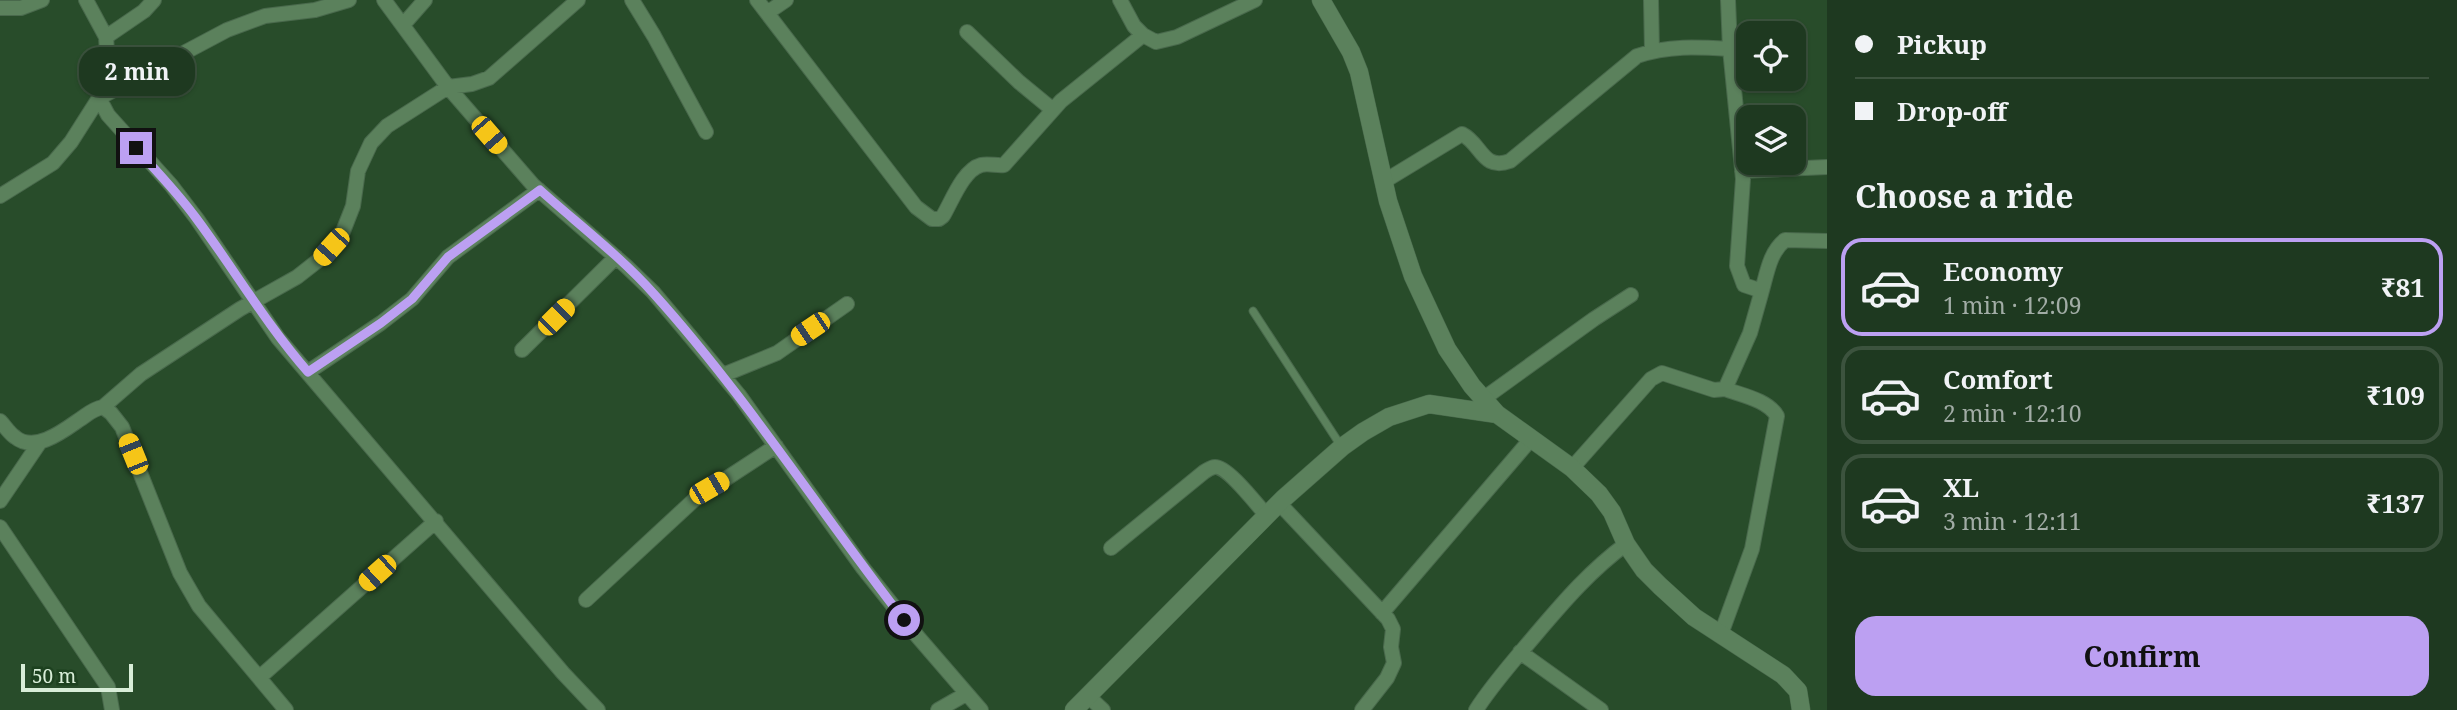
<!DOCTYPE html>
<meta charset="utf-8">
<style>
body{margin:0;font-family:"Noto Serif",serif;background:#264029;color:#f1f3f6;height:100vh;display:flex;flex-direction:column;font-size:26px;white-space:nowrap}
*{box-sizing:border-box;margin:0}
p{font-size:23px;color:#a1aca5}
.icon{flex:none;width:38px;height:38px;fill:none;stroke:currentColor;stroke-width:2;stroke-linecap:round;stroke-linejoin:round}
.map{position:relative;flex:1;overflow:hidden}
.panel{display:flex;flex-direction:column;background:#1e3920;width:630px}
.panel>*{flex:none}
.hud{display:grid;align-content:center;height:154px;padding:0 28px;background:#1e3920}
.buttons{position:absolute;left:1736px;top:21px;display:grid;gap:14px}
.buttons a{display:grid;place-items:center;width:70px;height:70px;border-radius:14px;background:#1e3920;box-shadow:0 2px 5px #0004,0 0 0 2px #3c533e;font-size:35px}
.scale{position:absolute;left:21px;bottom:18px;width:112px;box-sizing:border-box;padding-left:7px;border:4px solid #d8edd8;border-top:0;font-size:19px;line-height:24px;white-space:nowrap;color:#d8edd8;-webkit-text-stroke:5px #1d411f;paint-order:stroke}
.end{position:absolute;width:32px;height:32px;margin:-16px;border:9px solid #bca0f2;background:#111;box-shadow:0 0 0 4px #111}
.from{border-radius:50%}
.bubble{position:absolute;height:49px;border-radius:21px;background:#1e3920;box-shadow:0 2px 5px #0004,0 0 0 2px #3c533e;font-size:23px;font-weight:700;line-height:49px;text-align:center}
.car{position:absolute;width:21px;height:42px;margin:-21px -10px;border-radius:9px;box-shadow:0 0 5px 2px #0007;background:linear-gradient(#f5c518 24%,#345 0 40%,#f5c518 0 76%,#345 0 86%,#f5c518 0)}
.hud b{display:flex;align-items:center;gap:24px;height:66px;font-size:26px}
.hud b+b{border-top:2px solid #3c533e}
.hud i{width:18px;height:18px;background:#f1f3f6}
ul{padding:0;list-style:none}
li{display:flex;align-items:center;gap:21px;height:98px;margin:0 14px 10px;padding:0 14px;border:4px solid #3c533e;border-radius:21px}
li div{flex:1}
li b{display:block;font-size:26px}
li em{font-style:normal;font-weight:700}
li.current{border-color:#bca0f2}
li>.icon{width:63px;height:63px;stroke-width:1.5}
h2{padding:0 28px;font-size:32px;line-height:84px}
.button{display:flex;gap:14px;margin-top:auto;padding:14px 28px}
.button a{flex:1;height:80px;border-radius:21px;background:#bca0f2;color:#111;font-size:28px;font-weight:700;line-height:80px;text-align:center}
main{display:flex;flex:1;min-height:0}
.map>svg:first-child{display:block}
</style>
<main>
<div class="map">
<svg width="1827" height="710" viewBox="0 0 1827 710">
<rect width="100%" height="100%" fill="#284c2a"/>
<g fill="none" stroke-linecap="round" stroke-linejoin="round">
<defs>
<path id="service" d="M1253,311l88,135"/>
<path id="minor" d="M86,0l20,37 1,15 -8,46 9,17 63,70 26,34 81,119 285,335 35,37
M384,0l64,87 85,98 93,81 27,26 37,44 49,59 124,173 55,69 63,73
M632,0l22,36 52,96
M757,0l159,207 16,12h7l4,-3c9,-15 20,-46 38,-51 7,-2 16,1 23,0l57,-64 82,-66
M1120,0l14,26 9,9 13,7 21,-5 78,-37
M1651,0l1,51
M0,8h21l21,-8
M767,13l19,-13
M403,25l22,-25
M967,32l52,50 34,28
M106,37l38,-26 10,-11
M1742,171l85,-4
M1383,182l79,-48c20,10 20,37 48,27l127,-105c31,-11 61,-9 93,-7
M0,196l53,-33 18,-21 28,-44 128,-68 38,-14 50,-6 34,-10
M1761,294c6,-20 8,-41 24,-54l42,1
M522,350l94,-93
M308,372l73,-49 31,-24 36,-42 91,-67
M723,375l54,-22 70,-49
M1483,399l111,-80 37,-24
M103,407l38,-33 99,-65 57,-32 23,-18 22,-25 11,-28 5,-35 13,-28 16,-17 61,-39 24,-3 17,-6 89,-78
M0,421c5,5 9,12 15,16 19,16 47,-5 64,-17 8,-5 13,-11 24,-13l8,6 11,14 58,146 19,33 87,104
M1572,468l79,-89 11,-6 52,17 11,-1 25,-56 11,-39 -5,-5 -12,-4 -7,-19 6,-87 -13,-130 -2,-49
M0,501l40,-59
M1279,503l109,116 5,10 -2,18 3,16 -7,15 -25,32
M0,527l108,160 4,23
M1111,548l93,-76c3,-2 6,-4 10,-5 12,-3 44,39 53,49
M586,600l109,-101 81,-53
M1382,613l149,-174
M1721,634l31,-85 25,-133c-9,-16 -36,-21 -52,-27
M1520,652l81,58
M260,677l176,-156
M1088,696l15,14
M938,710l28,-16
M1476,710c18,-28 40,-52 61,-77 28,-33 54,-63 89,-89"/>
<path id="tertiary" d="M1321,0l30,52 8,20 29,129 25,75 34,73 25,37 25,28 75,54 27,26 13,18 14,32 18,26 16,16 34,31 89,58 15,16 3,19
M1074,710l209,-211 59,-52 21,-15 26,-15 40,-13 68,10"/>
</defs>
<use href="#service" stroke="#49694c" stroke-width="9"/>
<use href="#minor" stroke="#49694c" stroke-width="16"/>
<use href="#tertiary" stroke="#49694c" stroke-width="19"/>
<use href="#service" stroke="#5b815c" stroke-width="7"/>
<use href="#minor" stroke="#5b815c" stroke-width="14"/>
<use href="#tertiary" stroke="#5b815c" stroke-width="18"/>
</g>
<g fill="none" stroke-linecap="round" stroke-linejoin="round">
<path stroke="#bca0f2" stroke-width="9" d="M136,148c20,23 42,45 60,70 38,51 70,106 112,154l73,-49 31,-24 36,-42 92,-67c38,34 80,66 114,104 92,102 166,218 250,326"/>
</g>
</svg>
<div class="buttons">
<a><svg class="icon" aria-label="locate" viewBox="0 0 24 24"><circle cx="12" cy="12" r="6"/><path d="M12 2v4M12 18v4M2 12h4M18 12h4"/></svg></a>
<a><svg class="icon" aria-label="layers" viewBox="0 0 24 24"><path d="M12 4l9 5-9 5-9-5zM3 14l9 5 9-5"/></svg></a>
</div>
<div class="scale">50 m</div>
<i class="end from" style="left:904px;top:620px"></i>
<i class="end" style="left:136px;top:148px"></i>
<div class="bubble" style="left:79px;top:47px;width:116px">2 min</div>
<i class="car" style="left:489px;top:135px;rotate:139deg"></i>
<i class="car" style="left:331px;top:247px;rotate:222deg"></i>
<i class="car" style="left:556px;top:317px;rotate:45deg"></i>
<i class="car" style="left:810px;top:329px;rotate:236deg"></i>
<i class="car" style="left:133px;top:454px;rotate:338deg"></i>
<i class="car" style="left:709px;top:488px;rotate:60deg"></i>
<i class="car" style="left:377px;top:573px;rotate:228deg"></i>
</div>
<section class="panel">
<div class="hud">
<b><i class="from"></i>Pickup</b>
<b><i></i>Drop-off</b>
</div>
<h2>Choose a ride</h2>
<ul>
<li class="current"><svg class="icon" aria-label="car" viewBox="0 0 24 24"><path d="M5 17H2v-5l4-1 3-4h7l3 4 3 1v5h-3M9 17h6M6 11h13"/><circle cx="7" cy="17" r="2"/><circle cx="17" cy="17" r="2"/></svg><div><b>Economy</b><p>1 min · 12:09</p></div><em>₹81</em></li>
<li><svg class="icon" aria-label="car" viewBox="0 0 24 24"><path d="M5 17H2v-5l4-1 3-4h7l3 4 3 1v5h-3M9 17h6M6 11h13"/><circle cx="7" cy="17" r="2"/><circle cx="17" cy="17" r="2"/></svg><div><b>Comfort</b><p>2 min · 12:10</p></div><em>₹109</em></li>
<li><svg class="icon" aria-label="car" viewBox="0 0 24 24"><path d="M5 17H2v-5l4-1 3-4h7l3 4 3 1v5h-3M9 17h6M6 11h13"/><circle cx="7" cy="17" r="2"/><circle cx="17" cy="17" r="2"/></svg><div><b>XL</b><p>3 min · 12:11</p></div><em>₹137</em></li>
</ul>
<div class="button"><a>Confirm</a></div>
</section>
</main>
